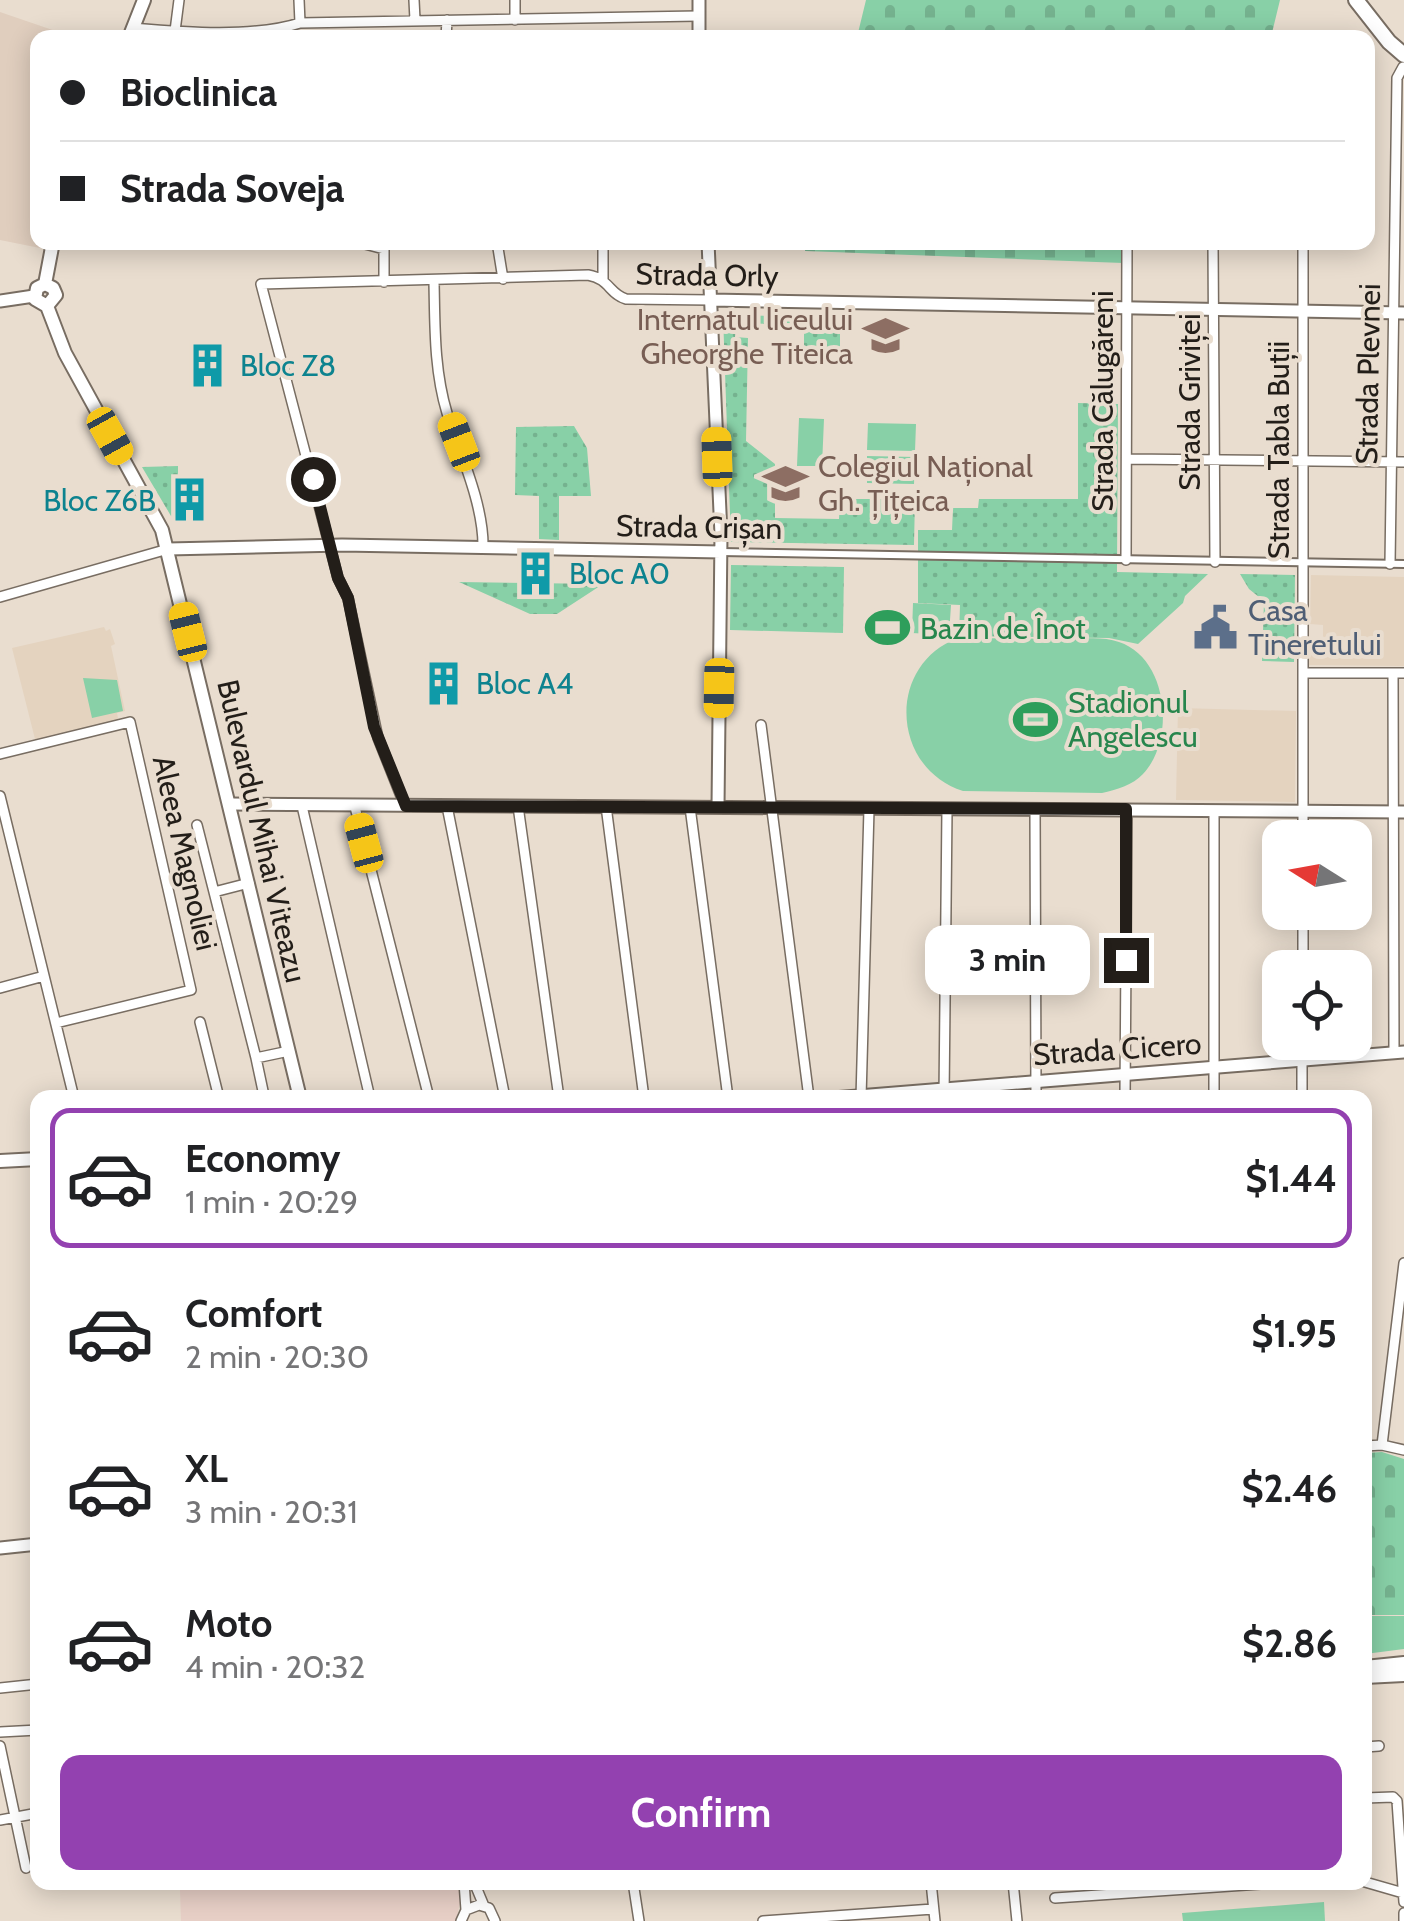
<!DOCTYPE html>
<meta charset="utf-8">
<style>
body{margin:0;font-family:Cabin,sans-serif;background:#f6f6f6;color:#202124;height:100vh;display:flex;flex-direction:column;font-size:38px;white-space:nowrap}
*{box-sizing:border-box;margin:0}
p{font-size:32px;color:#757577}
.icon{flex:none;width:55px;height:55px;fill:none;stroke:currentColor;stroke-width:2;stroke-linecap:round;stroke-linejoin:round}
.map{position:relative;flex:1;overflow:hidden}
.panel{position:absolute;left:30px;top:1090px;width:1342px;height:800px;display:flex;flex-direction:column;background:#fff;border-radius:20px;box-shadow:0 5px 25px #0003}
.panel>*{flex:none}
.hud{position:absolute;left:30px;top:30px;width:1345px;height:220px;border-radius:20px;box-shadow:0 5px 25px #0003;display:grid;align-content:center;height:220px;padding:0 30px;background:#fff}
.needle{width:65px;rotate:281deg}
.tools{position:absolute;left:1262px;top:820px;display:grid;gap:20px}
.tools a{display:grid;place-items:center;width:110px;height:110px;border-radius:20px;background:#fff;box-shadow:0 5px 25px #0003;font-size:50px}
.end{position:absolute;width:45px;height:45px;margin:-22px;border:12px solid #231e19;background:#fff;box-shadow:0 0 0 5px #fff}
.from{border-radius:50%}
.bubble{position:absolute;height:70px;border-radius:20px;background:#fff;box-shadow:0 5px 25px #0003;font-size:32px;font-weight:700;line-height:70px;text-align:center}
.car{position:absolute;width:30px;height:60px;margin:-30px -15px;border-radius:12px;box-shadow:0 0 8px 2px #0007;background:linear-gradient(#f5c518 24%,#345 0 40%,#f5c518 0 76%,#345 0 86%,#f5c518 0)}
.hud b{display:flex;align-items:center;gap:35px;height:95px;font-size:38px}
.hud b+b{border-top:2px solid #e0e0e0}
.hud i{width:25px;height:25px;background:#202124}
ul{padding:18px 0 0;list-style:none}
li{display:flex;align-items:center;gap:30px;height:140px;margin:0 20px 15px;padding:0 10px;border:5px solid transparent;border-radius:20px}
li div{flex:1}
li b{display:block;font-size:38px}
li em{font-style:normal;font-weight:700}
li.current{border-color:#9341b0}
li>.icon{width:90px;height:90px;stroke-width:1.5}
.button{display:flex;gap:20px;margin-top:auto;padding:20px 30px}
.button a{flex:1;height:115px;border-radius:20px;background:#9341b0;color:#fff;font-size:40px;font-weight:700;line-height:115px;text-align:center}
.map>svg:first-child{display:block}
</style>
<div class="map">
<svg width="1404" height="1921" viewBox="0 0 1404 1921">
<defs>
<pattern id="cemetery-stones" width="16" height="16" patternUnits="userSpaceOnUse" patternTransform="scale(2.5)"><rect width="16" height="16" fill="#88d0a7"/><path d="M2 7V4a2 2 0 0 1 4 0v3zM10 15v-3a2 2 0 0 1 4 0v3z" fill="#75b28f"/></pattern>
<pattern id="park-dots" width="8" height="8" patternUnits="userSpaceOnUse" patternTransform="scale(2.5)"><rect width="8" height="8" fill="#88d0a7"/><path d="M2 2h.1M6 6h.1" fill="none" stroke="#75b28f" stroke-width="1.8" stroke-linecap="round"/></pattern>
</defs>
<rect width="100%" height="100%" fill="#e9ddcf"/>
<path fill="#e7cfc6" d="M211,1882h250l1,11 -6,28h-275l-1,-31z"/>
<path fill="#e4d3bf" d="M1311,575l93,2v89l-95,-1 1,-20 13,-1v-19l-13,-1z
M104,627l2,4 4,-2 5,15 -4,2 14,65 -8,2 2,10 -83,20 -24,-95z
M1178,708l118,3 -1,91 -119,-2z"/>
<path fill="#e0cebe" d="M0,12l73,25 -35,1v204l4,1 -2,5 -40,-8z"/>
<path fill="#88d0a7" d="M799,418l25,1 -2,47h-25z
M868,423l48,1 -1,27 -48,-1z
M867,456l48,1 -1,27 -47,-1z
M913,603l38,2 -2,30 -37,-2z
M958,638c36,0 72,1 108,1 17,0 37,-3 53,3 49,16 57,97 24,132 -10,11 -27,16 -41,19l-139,-2c-72,-23 -77,-126 -5,-153z
M83,678l34,2 6,31 -31,7z
M1365,1616h39v33l-39,5z
M1324,1902l1,19h-142l-1,-8z"/>
<path fill="url(#cemetery-stones)" d="M866,0h414l-9,37h-414z
M806,242l317,1v20l-318,-12z
M1382,1452l22,7v156h-39v-162z"/>
<path fill="url(#park-dots)" d="M723,315l48,1v8l-35,-1 -1,14 13,1 -2,103 29,23v54l64,1 1,-20h75l-1,46 -183,-3z
M785,317l50,1v11h5v24l-36,-1v-28l-18,-1z
M1078,403l40,1 -1,168 91,2 -23,22 -2,7 -45,41 -29,-6 -150,-2 1,-31 -42,-2v-73h34l1,-22h25l1,-9h99z
M574,426l13,22 4,48h-32v44l-20,-1v-43l-24,-1 1,-68z
M178,466v53l-7,-3 -29,-49z
M731,565l113,2 -1,66 -113,-3z
M1240,574l55,1 -1,87 -32,-1 2,-60 -15,-12z
M459,582l144,2 -46,30h-27z"/>
<g fill="none" stroke-linecap="round" stroke-linejoin="round">
<defs>
<path id="pedestrian" d="M721,552l683,12"/>
<path id="minor" d="M299,0l1,23
M414,0l1,20
M515,0v20
M133,28c49,4 120,10 167,-5l398,-7
M175,31l4,-31
M446,38l1,-18
M357,242l27,7
M384,242v40
M497,242l6,37
M603,242v37
M1213,242l2,320
M1303,242v596
M434,282c1,44 0,88 13,131 13,40 37,92 36,135
M1127,459l277,3
M1126,560l1,-318
M1390,564l7,-486 6,-11
M0,597l168,-48
M1303,673h101
M1393,673l1,380
M761,725l48,373
M0,754l130,-32 61,268 -135,33
M0,796l74,302
M302,806l68,292
M405,806l-27,-68 -30,-140 -10,-20 -77,-294 327,-9c22,4 21,19 38,24l85,1
M447,806l58,292
M518,806l41,292
M606,806l38,292
M355,807l74,291
M690,807l38,291
M1035,809l1,289
M197,825l17,67 35,-9
M214,892l42,166 33,-7
M1303,968v-56
M0,988l44,-12
M200,1022l19,76
M256,1058l7,33 -3,7
M861,1098l8,-289
M944,1098l3,-289
M1125,1098l2,-289
M1214,1098v-287
M1302,1098v-56
M1382,1445l22,-182
M1365,1446l17,-1 22,5
M0,1688l38,-4
M0,1732l38,-2
M0,1746l26,122
M1365,1747l14,-1
M1365,1798l28,-1 4,4 7,101
M0,1820l38,-7
M464,1882l2,28
M474,1882l10,24
M633,1882l6,39
M931,1882l4,39
M1013,1882l4,39
M1365,1882l38,11
M1055,1898l234,-16
M461,1921l5,-11 13,-5 10,3 6,13
M763,1921l170,-12
M1404,1921v-8"/>
<path id="tertiary" d="M699,0v38
M708,242l13,293 -3,272
M711,300l693,13
M0,301l34,-5
M168,549l174,-4 379,7
M231,804l1173,8
M833,1098l571,-46
M0,1548l38,-4"/>
<path id="secondary" d="M129,38l15,-38
M53,242l-8,42 -8,4 -2,11 12,7 18,47 97,177 138,568
M45,284l8,4 3,7 -9,11
M0,1161l38,-2
M1365,1667l39,-4
M1365,1677l39,-2"/>
<path id="primary" d="M1356,0l33,42 15,13"/>
</defs>
<use href="#pedestrian" stroke="#786d62" stroke-width="10"/>
<use href="#minor" stroke="#786d62" stroke-width="12"/>
<use href="#tertiary" stroke="#786d62" stroke-width="15"/>
<use href="#secondary" stroke="#786d62" stroke-width="16"/>
<use href="#primary" stroke="#786d62" stroke-width="18"/>
<use href="#pedestrian" stroke="#fff" stroke-width="6"/>
<use href="#minor" stroke="#fff" stroke-width="9"/>
<use href="#tertiary" stroke="#fff" stroke-width="11"/>
<use href="#secondary" stroke="#fff" stroke-width="12"/>
<use href="#primary" stroke="#fff" stroke-width="14"/>
</g>
<g fill="none" stroke-linecap="round" stroke-linejoin="round">
<path stroke="#231e19" stroke-width="12" d="M313,479l25,99 10,20 26,129 32,79 720,3v151"/>
</g>
<defs>
<symbol id="school-bare" viewBox="-9 -9 18 18"><path d="M0-5L7-2L0 1L-7-2ZM-4 1L0 2.5L4 1V4Q0 6-4 4Z" fill="#8d6e63" stroke="#e9ddcf" stroke-width="2.5" paint-order="stroke"/></symbol>
<symbol id="building-bare" viewBox="-9 -9 18 18"><path d="M-4-6H4V6H1V3H-1V6H-4ZM-2.5-4.3h1.7v1.8h-1.7ZM.8-4.3h1.7v1.8H.8ZM-2.5-1h1.7V.8h-1.7ZM.8-1h1.7V.8H.8Z" fill="#0f9aa8" stroke="#e9ddcf" stroke-width="2.5" paint-order="stroke"/></symbol>
<symbol id="civic-bare" viewBox="-9 -9 18 18"><path d="M-.6-6.5H3V-4.5H.6V-3L4-1V1h2V6H-6V1h2V-1L-.6-3ZM-1.2 2.5V6h2.4V2.5Z" fill="#5c6f8a" stroke="#e9ddcf" stroke-width="2.5" paint-order="stroke"/></symbol>
<symbol id="stadium-bare" viewBox="-9 -9 18 18"><path d="M0-5a6.5 5 0 1 0 0 10a6.5 5 0 1 0 0-10ZM-3.5-1.8h7v3.6h-7Z" fill="#2e9e5b" stroke="#e9ddcf" stroke-width="2.5" paint-order="stroke"/></symbol>
</defs>
<g fill-rule="evenodd">
<use href="#school-bare" x="854" y="304" width="63" height="63"/>
<use href="#building-bare" x="176" y="334" width="63" height="63"/>
<use href="#school-bare" x="754" y="452" width="63" height="63"/>
<use href="#building-bare" x="158" y="468" width="63" height="63"/>
<use href="#building-bare" x="504" y="542" width="63" height="63"/>
<use href="#civic-bare" x="1184" y="596" width="63" height="63"/>
<use href="#stadium-bare" x="856" y="596" width="63" height="63"/>
<use href="#building-bare" x="412" y="652" width="63" height="63"/>
<use href="#stadium-bare" x="1004" y="688" width="63" height="63"/>
</g>
<g text-anchor="middle" dominant-baseline="central" stroke-width="8" stroke-linejoin="round" paint-order="stroke">
<g font-size="30" fill="#231e19" stroke="#e9ddcf">
<text transform="translate(707 275) rotate(1)">Strada Orly</text>
<text transform="translate(1368 374) rotate(-89)">Strada Plevnei</text>
<text transform="translate(1102 401) rotate(-90)">Strada Călugăreni</text>
<text transform="translate(1189 402) rotate(-90)">Strada Griviței</text>
<text transform="translate(1278 450) rotate(-90)">Strada Tabla Buții</text>
<text transform="translate(699 527) rotate(1)">Strada Crișan</text>
<text transform="translate(262 831) rotate(77)">Bulevardul Mihai Viteazu</text>
<text transform="translate(185 853) rotate(77)">Aleea Magnoliei</text>
<text transform="translate(1117 1049) rotate(-4)">Strada Cicero</text>
</g>
<g font-size="30" fill="#785e54" stroke="#e9ddcf" text-anchor="end">
<text x="853" y="319">Internatul liceului<tspan x="853" dy="34">Gheorghe Titeica</tspan></text>
<text x="818" y="466" text-anchor="start">Colegiul Național<tspan x="818" dy="34">Gh. Țițeica</tspan></text>
</g>
<g font-size="30" fill="#0d838f" stroke="#e9ddcf" text-anchor="start">
<text x="240" y="365">Bloc Z8</text>
<text x="156" y="500" text-anchor="end">Bloc Z6B</text>
<text x="569" y="573">Bloc A0</text>
<text x="476" y="683">Bloc A4</text>
</g>
<g font-size="30" fill="#4e5e75" stroke="#e9ddcf" text-anchor="start">
<text x="1248" y="610">Casa<tspan x="1248" dy="34">Tineretului</tspan></text>
</g>
<g font-size="30" fill="#27864d" stroke="#e9ddcf" text-anchor="start">
<text x="920" y="628">Bazin de Înot</text>
<text x="1068" y="702">Stadionul<tspan x="1068" dy="34">Angelescu</tspan></text>
</g>
</g>
</svg>
<div class="tools">
<a><svg class="needle" viewBox="-14 -14 28 28"><path d="M0-13l5 13h-10z" fill="#e53935"/><path d="M0 13l5-13h-10z" fill="#757577"/></svg></a>
<a><svg class="icon" aria-label="locate" viewBox="0 0 24 24"><circle cx="12" cy="12" r="6"/><path d="M12 2v4M12 18v4M2 12h4M18 12h4"/></svg></a>
</div>
<i class="end from" style="left:313px;top:479px"></i>
<i class="end" style="left:1126px;top:960px"></i>
<div class="bubble" style="left:925px;top:925px;width:165px">3 min</div>
<i class="car" style="left:110px;top:436px;rotate:151deg"></i>
<i class="car" style="left:459px;top:442px;rotate:339deg"></i>
<i class="car" style="left:717px;top:457px;rotate:358deg"></i>
<i class="car" style="left:188px;top:632px;rotate:346deg"></i>
<i class="car" style="left:719px;top:688px;rotate:181deg"></i>
<i class="car" style="left:364px;top:843px;rotate:345deg"></i>
<div class="hud">
<b><i class="from"></i>Bioclinica</b>
<b><i></i>Strada Soveja</b>
</div>
<section class="panel">
<ul>
<li class="current"><svg class="icon" aria-label="car" viewBox="0 0 24 24"><path d="M5 17H2v-5l4-1 3-4h7l3 4 3 1v5h-3M9 17h6M6 11h13"/><circle cx="7" cy="17" r="2"/><circle cx="17" cy="17" r="2"/></svg><div><b>Economy</b><p>1 min · 20:29</p></div><em>$1.44</em></li>
<li><svg class="icon" aria-label="car" viewBox="0 0 24 24"><path d="M5 17H2v-5l4-1 3-4h7l3 4 3 1v5h-3M9 17h6M6 11h13"/><circle cx="7" cy="17" r="2"/><circle cx="17" cy="17" r="2"/></svg><div><b>Comfort</b><p>2 min · 20:30</p></div><em>$1.95</em></li>
<li><svg class="icon" aria-label="car" viewBox="0 0 24 24"><path d="M5 17H2v-5l4-1 3-4h7l3 4 3 1v5h-3M9 17h6M6 11h13"/><circle cx="7" cy="17" r="2"/><circle cx="17" cy="17" r="2"/></svg><div><b>XL</b><p>3 min · 20:31</p></div><em>$2.46</em></li>
<li><svg class="icon" aria-label="car" viewBox="0 0 24 24"><path d="M5 17H2v-5l4-1 3-4h7l3 4 3 1v5h-3M9 17h6M6 11h13"/><circle cx="7" cy="17" r="2"/><circle cx="17" cy="17" r="2"/></svg><div><b>Moto</b><p>4 min · 20:32</p></div><em>$2.86</em></li>
</ul>
<div class="button"><a>Confirm</a></div>
</section>
</div>
